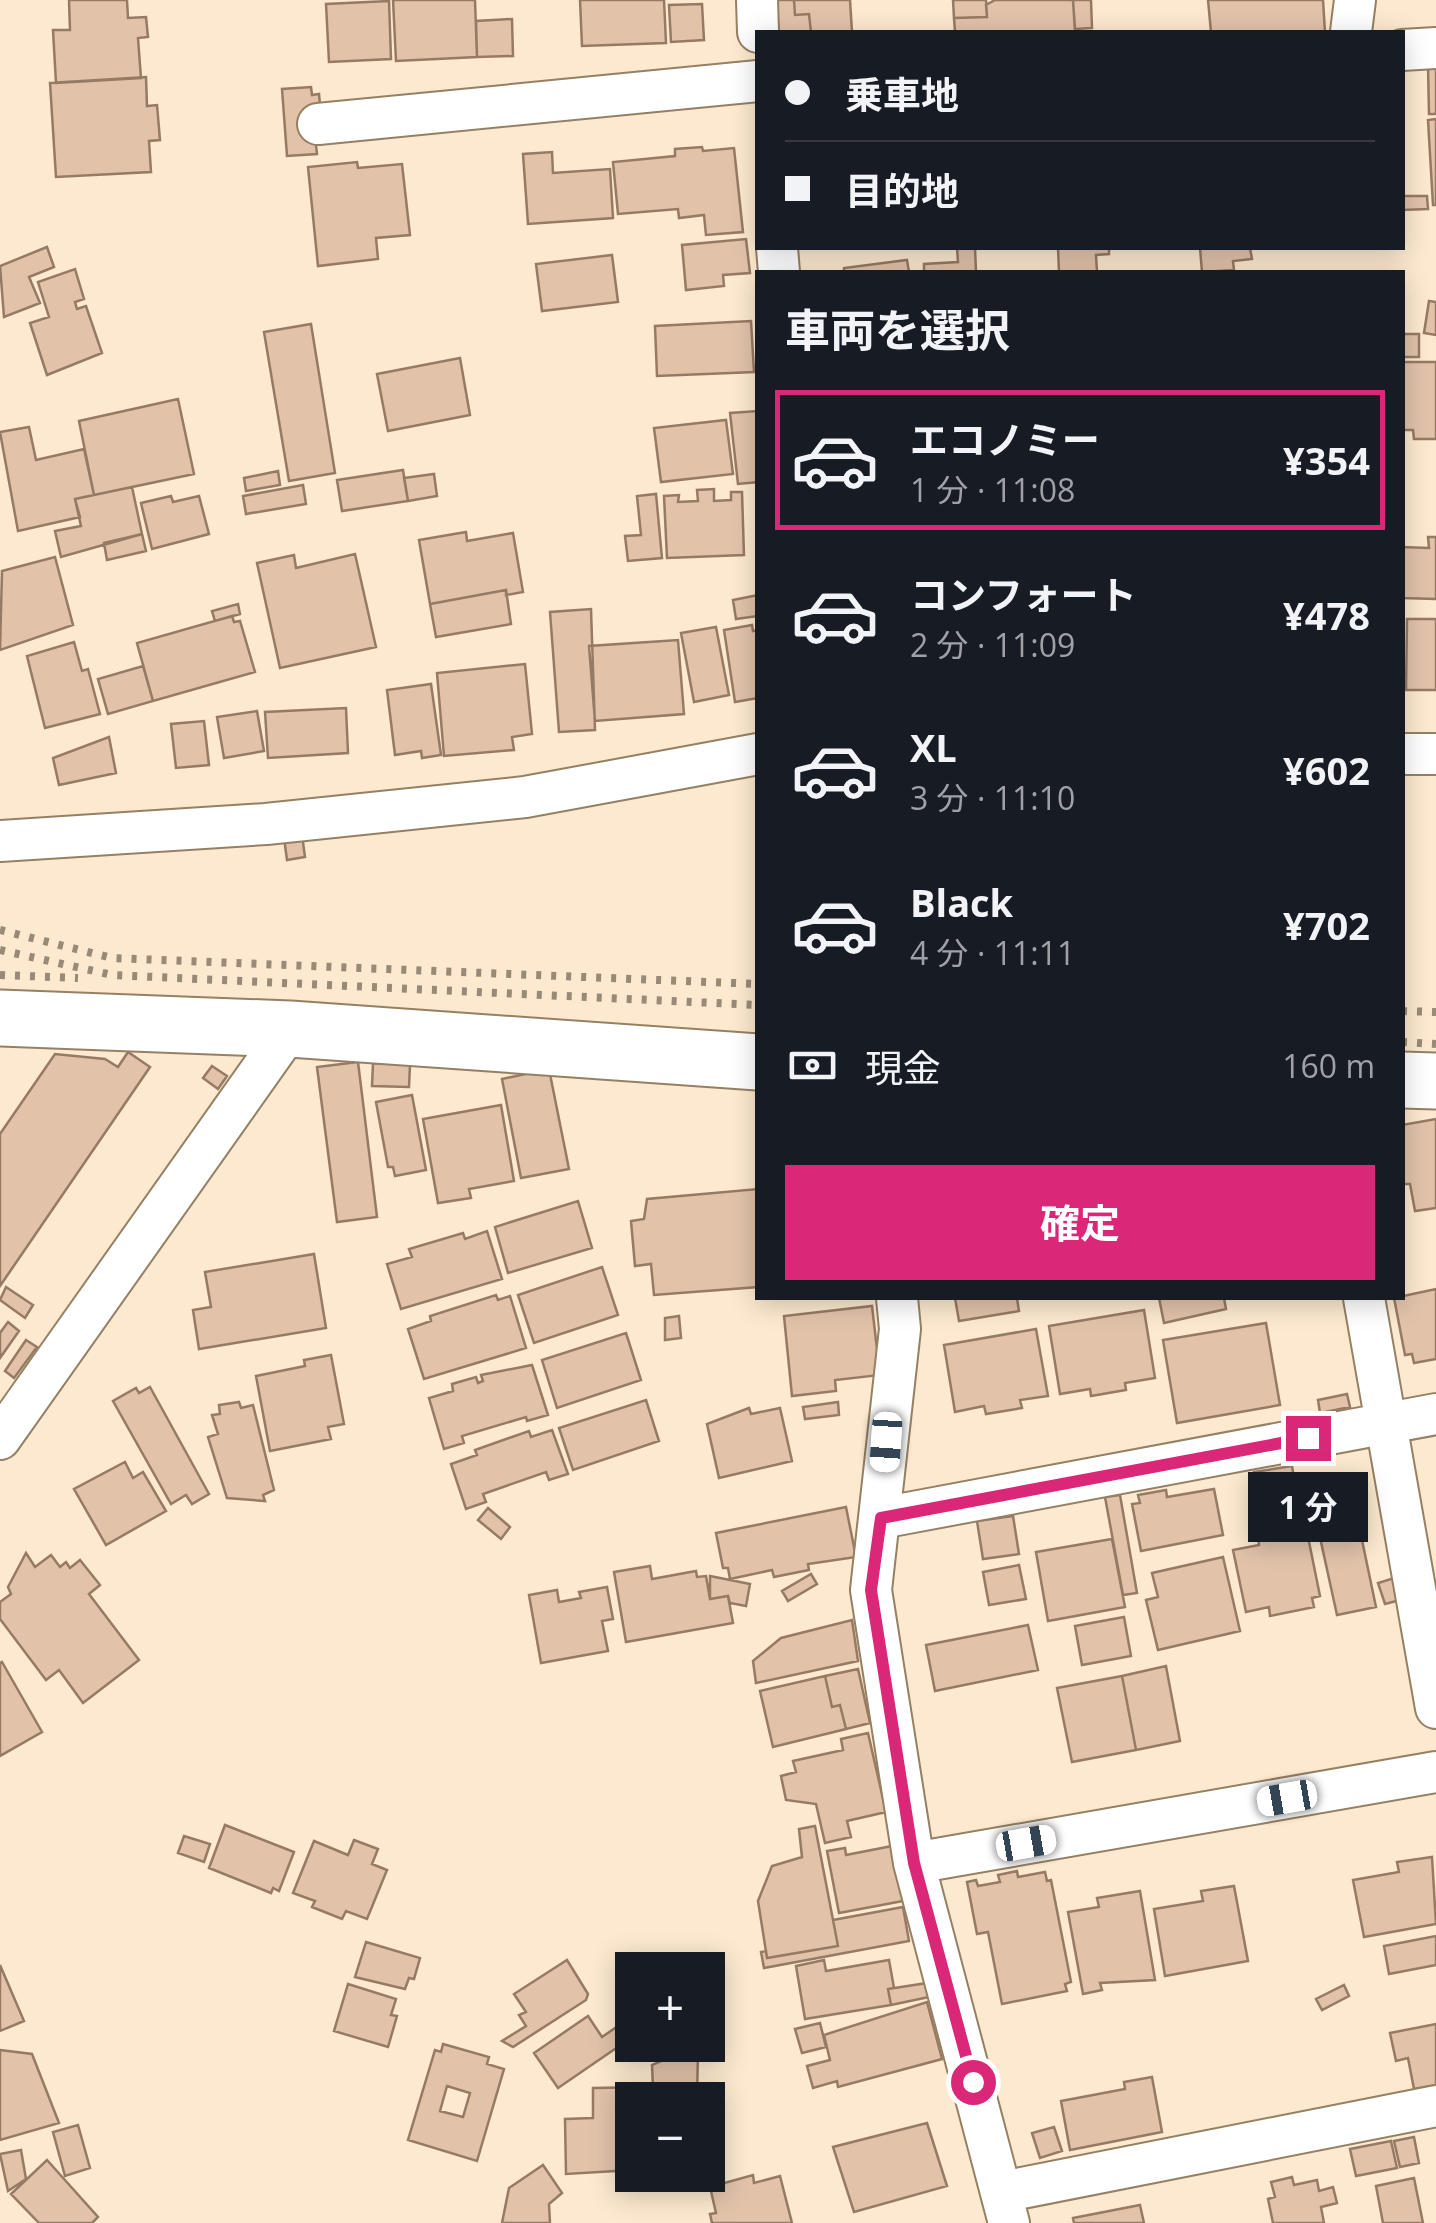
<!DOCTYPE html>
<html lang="ja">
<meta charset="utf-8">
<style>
body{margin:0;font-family:"Open Sans","Noto Sans JP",sans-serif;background:#20242c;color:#f1f3f6;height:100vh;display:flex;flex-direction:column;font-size:38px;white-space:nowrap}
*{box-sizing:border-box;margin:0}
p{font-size:32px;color:#9ea1a6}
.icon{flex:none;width:55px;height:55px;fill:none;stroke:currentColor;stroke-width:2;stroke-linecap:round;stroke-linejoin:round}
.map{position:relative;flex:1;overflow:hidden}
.sheet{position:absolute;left:755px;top:270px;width:650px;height:1030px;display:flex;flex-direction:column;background:#171b24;border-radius:0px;box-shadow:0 5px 25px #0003}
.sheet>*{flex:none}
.top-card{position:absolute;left:755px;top:30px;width:650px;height:220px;border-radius:0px;box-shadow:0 5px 25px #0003;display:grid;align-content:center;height:220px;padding:0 30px;background:#171b24}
.tools{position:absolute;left:615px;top:1952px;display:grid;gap:20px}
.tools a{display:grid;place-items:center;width:110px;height:110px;border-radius:0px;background:#171b24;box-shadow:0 5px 25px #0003;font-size:50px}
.end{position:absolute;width:45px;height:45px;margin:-22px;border:12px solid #db2777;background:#fff;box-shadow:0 0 0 5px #fff}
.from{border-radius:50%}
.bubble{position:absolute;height:70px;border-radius:0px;background:#171b24;box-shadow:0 5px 25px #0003;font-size:32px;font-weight:700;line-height:70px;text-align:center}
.car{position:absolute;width:30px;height:60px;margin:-30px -15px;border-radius:12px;box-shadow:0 0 8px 2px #0007;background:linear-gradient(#fff 24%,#345 0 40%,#fff 0 76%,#345 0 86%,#fff 0)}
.top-card b{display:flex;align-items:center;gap:35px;height:95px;font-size:38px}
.top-card b+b{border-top:2px solid #363941}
.top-card i{width:25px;height:25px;background:#f1f3f6}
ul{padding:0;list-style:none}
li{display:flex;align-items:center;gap:30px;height:140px;margin:0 20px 15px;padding:0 10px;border:5px solid transparent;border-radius:0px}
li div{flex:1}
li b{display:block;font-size:38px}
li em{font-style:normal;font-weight:700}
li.current{border-color:#db2777}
li>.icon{width:90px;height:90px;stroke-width:1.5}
h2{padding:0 30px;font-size:45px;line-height:120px}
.pay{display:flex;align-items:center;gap:25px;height:110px;padding:0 30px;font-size:38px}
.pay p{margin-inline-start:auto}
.action{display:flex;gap:20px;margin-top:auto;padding:20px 30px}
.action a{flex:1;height:115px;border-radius:0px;background:#db2777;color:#fff;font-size:40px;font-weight:700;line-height:115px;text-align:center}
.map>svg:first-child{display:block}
</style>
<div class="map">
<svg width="1436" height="2223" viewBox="0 0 1436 2223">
<rect width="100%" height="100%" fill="#fce9cf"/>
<path fill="#e2c3aa" stroke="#977a63" stroke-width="2.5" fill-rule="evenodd" d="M69,0h58l1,18 18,-1 2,20 -10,1 3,40 -85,5 -3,-53h17z
M393,0h82l2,57 -81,4z
M580,0h84l2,43 -84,3z
M776,0h18l1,15 14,-1 2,18h-32z
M794,0h56l2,32h-41l-2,-18 -14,1z
M953,0h33l1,17 -33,1z
M995,0h78l2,32h-120l-1,-14 33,-1 -1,-12z
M1073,0h18l1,28 -17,1z
M1208,0h115l2,32h-114z
M389,1l2,58 -62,3 -3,-58z
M702,4l2,36 -33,2 -2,-37z
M512,19l1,37 -36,1 -1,-36z
M1436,66v48h-7l-1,-47z
M146,77l1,29 10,-1 3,35 -11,1 2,31 -95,5 -6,-94z
M311,87l1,8 7,-1 4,43h-8l2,17 -30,2 -5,-67z
M1436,119v86h-3l-5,-85z
M702,147l1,4 31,-3 9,84 -37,3 -2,-20 -25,3 -1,-9 -60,5 -5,-52 62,-6v-7z
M552,152l1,21 57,-4 3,49 -85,6 -5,-70z
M357,162l1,6 44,-4 8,71 -34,3 2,21 -60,7 -10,-99z
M1402,196h25l1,13 -26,1z
M746,239l4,34 -27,2 1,11 -38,4 -4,-45z
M47,247l7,20 -25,10 11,26 -36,14 -4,-51z
M957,248h18l1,24h-52v-8l34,-2z
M1058,248h51v6l-13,1 1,17h-38z
M1200,248h50l2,11 -19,2 1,9 -32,2z
M612,255l6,47 -76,9 -6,-47z
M907,260l2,12h-65v-4z
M75,269l9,30 -9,3 2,7 9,-3 16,47 -55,22 -17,-52 19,-6 -11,-35z
M1429,301l7,1v33l-12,-2z
M751,321l3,51 -97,4 -2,-50z
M311,324l24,149 -46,8 -25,-149z
M1402,334h17v23h-17z
M460,358l10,57 -82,16 -11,-57z
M1402,362h34v77h-22l-1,-9h-11z
M178,399l16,75 -100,21 -15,-74z
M758,411v71l-20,2 -8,-71z
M726,420l7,54 -72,8 -7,-54z
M29,427l7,33 48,-11 10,46 -19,4 5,18 -62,14 -18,-99z
M403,470l5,31 -66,10 -5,-31z
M278,471l2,14 -34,6 -2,-13z
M434,474l3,22 -29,5 -4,-23z
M303,485l3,19 -60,10 -3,-18z
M132,487l10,47 -81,23 -6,-26 26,-5 -6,-27z
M714,489v12l17,-1v-8h11l2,63 -77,3 -3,-62 15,-1 -1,7 20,-1 -1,-11z
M656,494l6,64 -34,3 -3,-25 16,-1 -4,-39z
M171,496l2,6 26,-6 10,38 -57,15 -11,-46z
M466,532l1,9 46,-8 10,59 -17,3v-5l-76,14 -11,-64z
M142,534l4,17 -39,9 -3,-17z
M1428,537h8v62l-34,-1v-51l27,1z
M355,554l21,93 -96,21 -23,-105 37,-8 2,13z
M55,557l18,68 -73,25 2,-79z
M506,590l5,34 -75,13 -6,-33z
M758,595v21l-22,3 -3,-19z
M238,604l2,10 -25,7 -3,-10z
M591,609l4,121 -36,2 -9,-120z
M232,616l2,6 6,-1 15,51 -102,29 -16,-58z
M1407,619h29v71h-30z
M752,625l1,6 5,-1v68l-23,4 -11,-72z
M716,627l13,68 -35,7 -13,-69z
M678,640l6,74 -89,7 -6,-75z
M74,642l8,29 6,-2 12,45 -55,14 -18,-72z
M525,664l7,70 -20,3 2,13 -70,6 -7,-83z
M143,666l10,35 -45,13 -10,-35z
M431,684l10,71 -19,3 -1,-7 -26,4 -8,-65z
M346,708l2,45 -80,5 -3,-46z
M257,711l7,40 -40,7 -7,-41z
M204,721l5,44 -33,3 -5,-44z
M109,737l7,36 -57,12 -6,-27z
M302,835l3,22 -18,3 -3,-22z
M128,1052l22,15 -150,219v-152l55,-80 50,5 13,8z
M358,1062l19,155 -40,5 -20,-155z
M373,1063l37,2 -1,22 -37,-1z
M212,1066l15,10 -9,13 -15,-11z
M549,1069l20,100 -48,9 -19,-99z
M412,1095l14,75 -31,6 -2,-9h-5l-12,-65z
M501,1105l13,76 -45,8 2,9 -33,5 -15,-84z
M1436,1119v89l-21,3 -5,-27h-8v-59z
M758,1189v98l-104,8 -3,-31 -16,2 -4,-45 13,-2 3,-20z
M578,1201l14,47 -84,25 -13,-46z
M487,1231l15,48 -101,30 -14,-45 25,-7 -3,-8 54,-16 2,6z
M314,1254l12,74 -127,21 -6,-39 18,-3 -6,-35z
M602,1267l16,48 -84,28 -16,-48z
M6,1287l27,18 -8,13 -25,-18z
M1436,1289v70l-22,4 -2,-9 -7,1 -11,-57z
M496,1295l2,5 12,-4 16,52 -102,31 -16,-50 23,-8 -1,-5z
M955,1298h62l2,13 -60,10z
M1159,1298h65l2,11 -62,14z
M872,1306l8,69 -45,5 1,11 -44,5 -8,-80z
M1144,1310l11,68 -30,5 1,7 -35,6 -1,-7 -30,5 -11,-68z
M679,1316l2,22 -16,2v-22z
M8,1322l11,9 -19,27v-25z
M1266,1323l14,82 -103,18 -14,-83z
M1036,1329l12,67 -28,4 2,8 -36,6 -2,-8 -29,6 -11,-67z
M626,1333l15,47 -84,28 -15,-48z
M26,1340l11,7 -23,31 -9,-7z
M331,1355l13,69 -16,3 3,12 -61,12 -14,-75 49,-10 -1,-6z
M532,1365l16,50 -21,6 -1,-4 -64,19 2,7 -20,6 -15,-51 24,-7 -1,-7 24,-7 2,6 5,-2 -2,-6z
M150,1387l59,107 -17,10 -6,-9 -15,9 -58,-103 23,-13 3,5z
M1347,1394l3,13 -30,6 -2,-13z
M646,1400l13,41 -86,29 -14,-42z
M239,1402l2,6 12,-3 21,85 -11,5 2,6 -38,-3 -19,-61 10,-3 -6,-19 8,-1 -1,-9z
M838,1402l1,13 -34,4 -2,-12z
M749,1408l2,6 29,-6 12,53 -73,17 -12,-54z
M552,1430l16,44 -19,6 -3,-8 -63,22 3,8 -20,7 -15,-45 26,-9 -2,-5 54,-19 2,6z
M125,1462l8,16 10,-6 23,39 -60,34 -32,-56z
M1292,1466l6,36 -37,7 -7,-37z
M1214,1489l9,46 -82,16 -9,-47 8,-1 -2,-8 28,-5 1,7z
M1120,1495l17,98 -14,2 -18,-98z
M1354,1502l22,105 -39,8 -23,-105z
M846,1507l10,50 -48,7 1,6 -35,7 -2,-7 -42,9 -2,-11h-5l-7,-35z
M488,1508l22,19 -9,12 -23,-19z
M1013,1516l6,38 -36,5 -6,-38z
M1306,1527l14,69 -8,2 2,9 -44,9 -1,-9 -23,5 -13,-62 26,-5 -1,-8z
M1112,1539l13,68 -77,14 -12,-69z
M26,1553l9,14 16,-12 9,12 6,-5 4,6 10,-8 20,25 -11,9 50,66 -56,43 -24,-33 -13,10 -46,-61v-17l11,-8 -3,-7z
M1223,1557l17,74 -82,19 -12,-50 12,-3 -6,-24z
M1019,1565l7,34 -37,6 -6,-33z
M650,1566l2,13 44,-8 1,6 9,-1 4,23 18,-3 5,27 -107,19 -12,-70z
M811,1574l6,10 -29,17 -6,-10z
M710,1576l40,8 -4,22 -16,-3 -2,-7 -18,3z
M1394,1578l6,22 -15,4 -7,-21z
M607,1587l6,32 -11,2 6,30 -67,12 -12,-68 28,-5 2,12 22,-4 -2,-6z
M1124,1617l7,39 -49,9 -7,-39z
M852,1620l6,41 -102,22 -3,-22 28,-23z
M1028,1625l10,45 -103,21 -9,-46z
M2,1662l40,70 -42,24v-93z
M1166,1666l14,75 -44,9 -14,-74z
M858,1669l12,54 -24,6 -6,-24 -8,2 -7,-31z
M825,1676l7,31 8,-2 6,24 -73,18 -13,-56z
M1122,1676l14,74 -64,12 -15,-74z
M868,1733l18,79 -39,9 4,16 -26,6 -9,-39 -30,-4 -5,-24 15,-4 -3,-11 50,-11 -2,-11z
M225,1825l69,27 -15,39 -6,-3 -2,5 -62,-25z
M815,1826l23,120 -71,12 -9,-57 14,-35 30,-9 -3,-28z
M184,1836l26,8 -6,18 -26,-9z
M354,1840l24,9 -6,15 15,6 -20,49 -21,-8 -4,8 -30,-12 3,-6 -22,-8 21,-52 34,14z
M892,1846l11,55 -64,12 -12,-62 18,-3 1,7z
M1432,1857l4,67 -72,13 -11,-57 46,-8 -2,-10z
M1017,1871l1,6 27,-5 2,9 4,-1 20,102 -6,2 2,7 -65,13 -14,-72 -11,2 -10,-52 9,-2 2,6 22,-4 -2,-7z
M1234,1886l14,75 -83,15 -11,-67 49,-8 -2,-10z
M1140,1891l15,89 -55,3 2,7 -19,4 -15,-82 31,-5 -2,-9z
M903,1907l6,34 -145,27 -3,-16 5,-1 1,7 71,-12 -5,-26z
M1436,1936v29l-47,9 -5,-28z
M366,1942l54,16 -6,21 -5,-1 -4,11 -50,-12z
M567,1960l21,34 -2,6 -73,47 -11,-6 24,-15 -7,-11 7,-3 -12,-18z
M824,1960l2,11 63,-11 5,28 -6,1 3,16 -86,14 -9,-53z
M0,1965l24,56 -24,10z
M927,1983l2,14 -38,8 -3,-16z
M348,1984l48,15 -5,16 6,1 -9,31 -54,-16z
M1344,1985l5,11 -27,14 -6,-11z
M927,2002l15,57 -104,28 -1,-6 -24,7 -6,-22 23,-6 -6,-25z
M588,2016l14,21 16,-11 10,14 -70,48 -24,-35z
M820,2023l6,24 -24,6 -7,-24z
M1436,2024v61l-22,4 -6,-31 -12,3 -6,-28z
M443,2044l46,13 -2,7 17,5 -27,92 -69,-21 27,-90 6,2zM447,2086l23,7 -7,24 -23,-6z
M690,2048l8,2 -1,50h-65v70l-66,4 -1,-55 28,-1v-30l60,-1 -1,-22z
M0,2050l32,4 27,69 -59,17z
M1152,2077l10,55 -92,18 -9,-49 64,-12 -1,-7z
M927,2123l20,63 -93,26 -21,-65z
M78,2125l12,43 -25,8 -12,-44z
M1054,2127l8,24 -22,7 -8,-25z
M1414,2137l5,26 -19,4 -6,-26z
M1391,2141l6,27 -41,8 -6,-27z
M21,2150l5,29 -18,12 -8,-37z
M47,2160l51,57 -6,6h-53l-28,-29z
M543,2165l19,28 -13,11 1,19h-48l7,-35z
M753,2175l1,8 26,-7 12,47h-80l-2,-9 6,-1 -6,-26z
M1292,2177l2,8 23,-5 2,11 14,-4 4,16 -16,4 3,16h-51l-5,-24 7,-2 -4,-15z
M1414,2178l9,45h-40l-7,-37z
M1140,2205l4,18h-70l-1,-5z"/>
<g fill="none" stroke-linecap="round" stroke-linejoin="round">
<defs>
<path id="street" d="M757,0l1,32
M1351,32l4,-32
M1402,50l34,-2
M318,124l440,-43
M777,248l2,24
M1402,754h34
M0,841l266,-17 259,-27 233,-43
M897,1298l3,31 -29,261 43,273 95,360
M1364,1298l72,410
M0,1439l290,-410
M881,1518l555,-104
M914,1863l522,-91
M1002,2192l434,-86"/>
<path id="secondary" d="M0,1018l290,11 468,33
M1402,1080l34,1"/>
</defs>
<use href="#street" stroke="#958063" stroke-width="44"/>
<use href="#secondary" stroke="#958063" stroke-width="59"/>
<use href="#street" stroke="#fff" stroke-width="40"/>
<use href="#secondary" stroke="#fff" stroke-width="55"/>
<path stroke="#988a77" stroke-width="8" stroke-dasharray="5 10" stroke-linecap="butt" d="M0,930l112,28 646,26
M0,950l112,25 646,30
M0,975l78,3
M1402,1011l34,1
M1402,1042l34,2"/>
</g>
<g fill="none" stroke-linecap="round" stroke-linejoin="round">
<path stroke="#db2777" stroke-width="12" d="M973,2082l-59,-219 -43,-273 10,-72 427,-80"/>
</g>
</svg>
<div class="tools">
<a>+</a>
<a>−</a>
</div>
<i class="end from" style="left:973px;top:2082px"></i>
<i class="end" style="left:1308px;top:1438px"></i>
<div class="bubble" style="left:1248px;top:1472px;width:120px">1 分</div>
<i class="car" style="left:886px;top:1442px;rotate:184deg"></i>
<i class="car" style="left:1287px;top:1798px;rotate:260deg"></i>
<i class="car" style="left:1026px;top:1843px;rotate:80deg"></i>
<div class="top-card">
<b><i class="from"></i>乗車地</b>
<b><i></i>目的地</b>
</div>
<section class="sheet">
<h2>車両を選択</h2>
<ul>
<li class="current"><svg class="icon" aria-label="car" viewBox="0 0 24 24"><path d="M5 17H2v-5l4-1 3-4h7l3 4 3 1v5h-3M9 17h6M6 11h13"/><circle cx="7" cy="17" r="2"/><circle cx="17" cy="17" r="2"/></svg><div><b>エコノミー</b><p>1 分 · 11:08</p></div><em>¥354</em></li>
<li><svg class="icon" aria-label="car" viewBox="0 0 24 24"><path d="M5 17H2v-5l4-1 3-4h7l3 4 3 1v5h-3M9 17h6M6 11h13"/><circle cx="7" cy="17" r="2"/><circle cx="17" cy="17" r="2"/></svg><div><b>コンフォート</b><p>2 分 · 11:09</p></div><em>¥478</em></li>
<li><svg class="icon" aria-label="car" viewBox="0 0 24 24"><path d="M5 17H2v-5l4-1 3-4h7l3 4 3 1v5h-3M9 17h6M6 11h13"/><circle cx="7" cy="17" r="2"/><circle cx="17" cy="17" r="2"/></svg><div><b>XL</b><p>3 分 · 11:10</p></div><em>¥602</em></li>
<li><svg class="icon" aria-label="car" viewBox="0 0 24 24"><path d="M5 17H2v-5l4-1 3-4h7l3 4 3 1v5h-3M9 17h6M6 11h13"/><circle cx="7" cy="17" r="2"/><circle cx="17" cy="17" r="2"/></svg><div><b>Black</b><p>4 分 · 11:11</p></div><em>¥702</em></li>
</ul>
<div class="pay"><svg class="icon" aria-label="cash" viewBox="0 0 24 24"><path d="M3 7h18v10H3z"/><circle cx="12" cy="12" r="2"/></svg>現金<p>160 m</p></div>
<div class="action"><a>確定</a></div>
</section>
</div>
